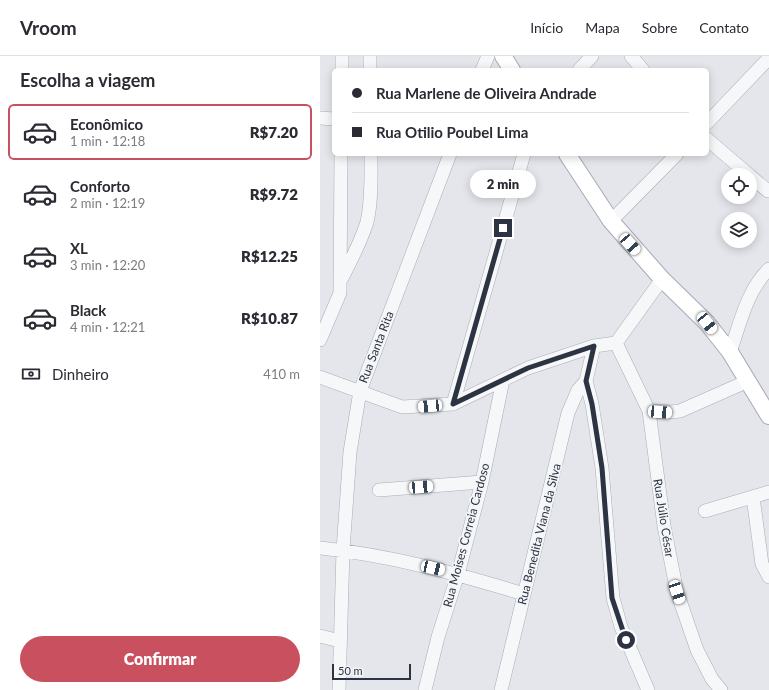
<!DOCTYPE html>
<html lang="pt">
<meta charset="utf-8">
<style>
body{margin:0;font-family:Lato,sans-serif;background:#f2f2f3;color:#2b2b33;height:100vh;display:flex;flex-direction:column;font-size:15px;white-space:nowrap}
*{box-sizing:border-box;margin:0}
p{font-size:13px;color:#7c7c81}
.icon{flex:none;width:22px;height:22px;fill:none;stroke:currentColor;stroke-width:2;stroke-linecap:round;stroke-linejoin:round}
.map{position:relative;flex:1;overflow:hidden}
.sheet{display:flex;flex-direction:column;background:#fff;width:320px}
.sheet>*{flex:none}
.top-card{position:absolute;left:12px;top:12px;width:377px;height:88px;border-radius:6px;box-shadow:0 2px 10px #0003;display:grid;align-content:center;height:88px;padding:0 20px;background:#fff}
.buttons{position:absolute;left:401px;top:112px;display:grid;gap:8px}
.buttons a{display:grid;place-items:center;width:36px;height:36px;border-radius:50%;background:#fff;box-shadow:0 2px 10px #0003;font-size:20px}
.scale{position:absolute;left:12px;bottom:10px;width:79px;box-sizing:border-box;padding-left:4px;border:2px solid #2c3443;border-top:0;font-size:11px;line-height:14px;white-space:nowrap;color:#2c3443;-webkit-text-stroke:3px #f4f5f8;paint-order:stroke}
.end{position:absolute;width:18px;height:18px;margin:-9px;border:5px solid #2c3443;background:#fff;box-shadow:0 0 0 2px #fff}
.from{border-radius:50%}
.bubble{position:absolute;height:28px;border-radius:14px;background:#fff;box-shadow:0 2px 10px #0003;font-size:13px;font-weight:800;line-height:28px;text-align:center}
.car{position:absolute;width:12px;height:24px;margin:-12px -6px;border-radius:5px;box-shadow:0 0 3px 1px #0007;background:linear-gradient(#fff 24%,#345 0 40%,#fff 0 76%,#345 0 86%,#fff 0)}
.top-card b{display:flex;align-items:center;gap:14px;height:38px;font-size:15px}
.top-card b+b{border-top:1px solid #e1e1e2}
.top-card i{width:10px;height:10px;background:#2b2b33}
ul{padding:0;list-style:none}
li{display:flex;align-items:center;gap:12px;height:56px;margin:0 8px 6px;padding:0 12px;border:2px solid transparent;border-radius:6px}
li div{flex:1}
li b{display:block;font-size:15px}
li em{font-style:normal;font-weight:800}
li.current{border-color:#c9505e}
li>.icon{width:36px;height:36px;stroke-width:1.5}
h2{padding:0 20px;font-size:18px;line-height:48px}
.pay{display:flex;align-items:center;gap:10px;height:44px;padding:0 20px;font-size:15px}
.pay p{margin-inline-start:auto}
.action{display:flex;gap:8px;margin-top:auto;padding:8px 20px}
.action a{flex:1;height:46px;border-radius:24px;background:#c9505e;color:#fff;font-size:16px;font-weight:800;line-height:46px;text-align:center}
header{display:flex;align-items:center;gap:24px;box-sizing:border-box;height:56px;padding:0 20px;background:#fff;border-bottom:1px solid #e1e1e2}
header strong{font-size:19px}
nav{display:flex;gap:22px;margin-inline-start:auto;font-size:14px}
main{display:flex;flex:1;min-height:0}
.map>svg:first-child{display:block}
</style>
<header>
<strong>Vroom</strong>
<nav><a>Início</a><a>Mapa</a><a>Sobre</a><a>Contato</a></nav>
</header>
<main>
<section class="sheet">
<h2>Escolha a viagem</h2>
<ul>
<li class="current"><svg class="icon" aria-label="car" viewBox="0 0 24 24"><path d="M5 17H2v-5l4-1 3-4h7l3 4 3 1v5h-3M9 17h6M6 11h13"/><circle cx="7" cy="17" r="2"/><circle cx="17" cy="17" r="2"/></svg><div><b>Econômico</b><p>1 min · 12:18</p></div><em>R$7.20</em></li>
<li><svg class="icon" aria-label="car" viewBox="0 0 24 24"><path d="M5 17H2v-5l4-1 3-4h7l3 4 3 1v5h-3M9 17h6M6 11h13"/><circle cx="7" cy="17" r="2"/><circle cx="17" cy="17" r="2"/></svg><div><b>Conforto</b><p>2 min · 12:19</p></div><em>R$9.72</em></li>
<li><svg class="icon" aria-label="car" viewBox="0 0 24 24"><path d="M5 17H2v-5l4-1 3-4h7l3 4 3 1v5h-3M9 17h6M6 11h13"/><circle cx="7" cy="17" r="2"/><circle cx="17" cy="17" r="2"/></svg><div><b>XL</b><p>3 min · 12:20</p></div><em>R$12.25</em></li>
<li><svg class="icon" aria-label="car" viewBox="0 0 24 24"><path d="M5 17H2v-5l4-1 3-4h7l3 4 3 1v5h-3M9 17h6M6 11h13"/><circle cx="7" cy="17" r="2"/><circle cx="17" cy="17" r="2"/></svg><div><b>Black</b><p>4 min · 12:21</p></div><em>R$10.87</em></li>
</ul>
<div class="pay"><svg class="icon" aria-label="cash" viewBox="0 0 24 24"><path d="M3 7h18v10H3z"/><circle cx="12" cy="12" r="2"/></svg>Dinheiro<p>410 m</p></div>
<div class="action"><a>Confirmar</a></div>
</section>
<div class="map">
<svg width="449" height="634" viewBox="0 0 449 634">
<rect width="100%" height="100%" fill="#e4e6eb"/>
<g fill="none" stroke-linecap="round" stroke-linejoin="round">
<defs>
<path id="minor" d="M50,0v14
M311,0l12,14
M22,14v-14
M162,14l6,-14
M259,14l13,-14
M0,62l14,1
M387,67l62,-65
M387,83l42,36
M430,120l18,15
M291,165l66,-67
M22,222c9,-18 19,-36 25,-56 5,-22 4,-46 4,-68
M0,284l20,-47 1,-139
M296,287l33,68 15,115 13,66 20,58 15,29 9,11
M274,290l-8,35 6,23 10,64 11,130 8,29 27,63
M410,296c10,-28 17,-62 39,-83
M0,321l82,30 51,-3 75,-36 66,-22 22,-3 46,-64
M133,348l71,-250
M329,355l22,1 9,-1 68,-30
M59,434l103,-8
M433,441l9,67 7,13
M385,455l64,-19
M0,492c70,7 138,26 204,46
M0,580l20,5
M19,634l4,-140 7,-98 10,-61 90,-237
M105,634l13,-53 20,-63 24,-92 21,-102
M181,634l67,-277 10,-23 8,-9"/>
<path id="major" d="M183,0l9,14
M247,98l44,67 51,58 45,44 23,29 39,64"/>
</defs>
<use href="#minor" stroke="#a9adb5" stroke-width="14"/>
<use href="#major" stroke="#a4aab6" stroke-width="18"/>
<use href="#minor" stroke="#f6f7f9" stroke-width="13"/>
<use href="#major" stroke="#fff" stroke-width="16"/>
</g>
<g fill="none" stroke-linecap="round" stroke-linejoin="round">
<path stroke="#2c3443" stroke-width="5" d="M183,172l-50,176 75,-36 66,-22 -8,35 6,23 10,64 10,130 14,42"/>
</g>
<g text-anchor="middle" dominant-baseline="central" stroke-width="3.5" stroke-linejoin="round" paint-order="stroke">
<g font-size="12" fill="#2c3443" stroke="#f4f5f8">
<text transform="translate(56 291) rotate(-69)">Rua Santa Rita</text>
<text transform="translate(344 462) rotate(81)">Rua Júlio César</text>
<text transform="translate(219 478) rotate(-76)">Rua Benedita Viana da Silva</text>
<text transform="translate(146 479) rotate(-75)">Rua Moises Correia Cardoso</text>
</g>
</g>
</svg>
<div class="buttons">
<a><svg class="icon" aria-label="locate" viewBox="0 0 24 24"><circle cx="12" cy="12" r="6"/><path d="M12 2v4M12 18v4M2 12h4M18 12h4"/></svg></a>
<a><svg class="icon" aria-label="layers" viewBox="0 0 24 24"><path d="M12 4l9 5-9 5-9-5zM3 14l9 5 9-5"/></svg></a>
</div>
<div class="scale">50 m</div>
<i class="end from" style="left:306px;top:584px"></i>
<i class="end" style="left:183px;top:172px"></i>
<div class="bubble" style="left:150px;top:114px;width:66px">2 min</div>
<i class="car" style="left:310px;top:188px;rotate:138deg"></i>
<i class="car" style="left:387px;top:267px;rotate:141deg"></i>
<i class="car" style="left:110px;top:350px;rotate:265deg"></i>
<i class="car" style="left:340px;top:356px;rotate:94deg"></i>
<i class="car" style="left:101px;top:431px;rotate:86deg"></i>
<i class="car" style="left:113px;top:512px;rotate:103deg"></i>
<i class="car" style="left:357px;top:536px;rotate:161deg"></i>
<div class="top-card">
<b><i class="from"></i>Rua Marlene de Oliveira Andrade</b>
<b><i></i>Rua Otilio Poubel Lima</b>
</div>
</div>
</main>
